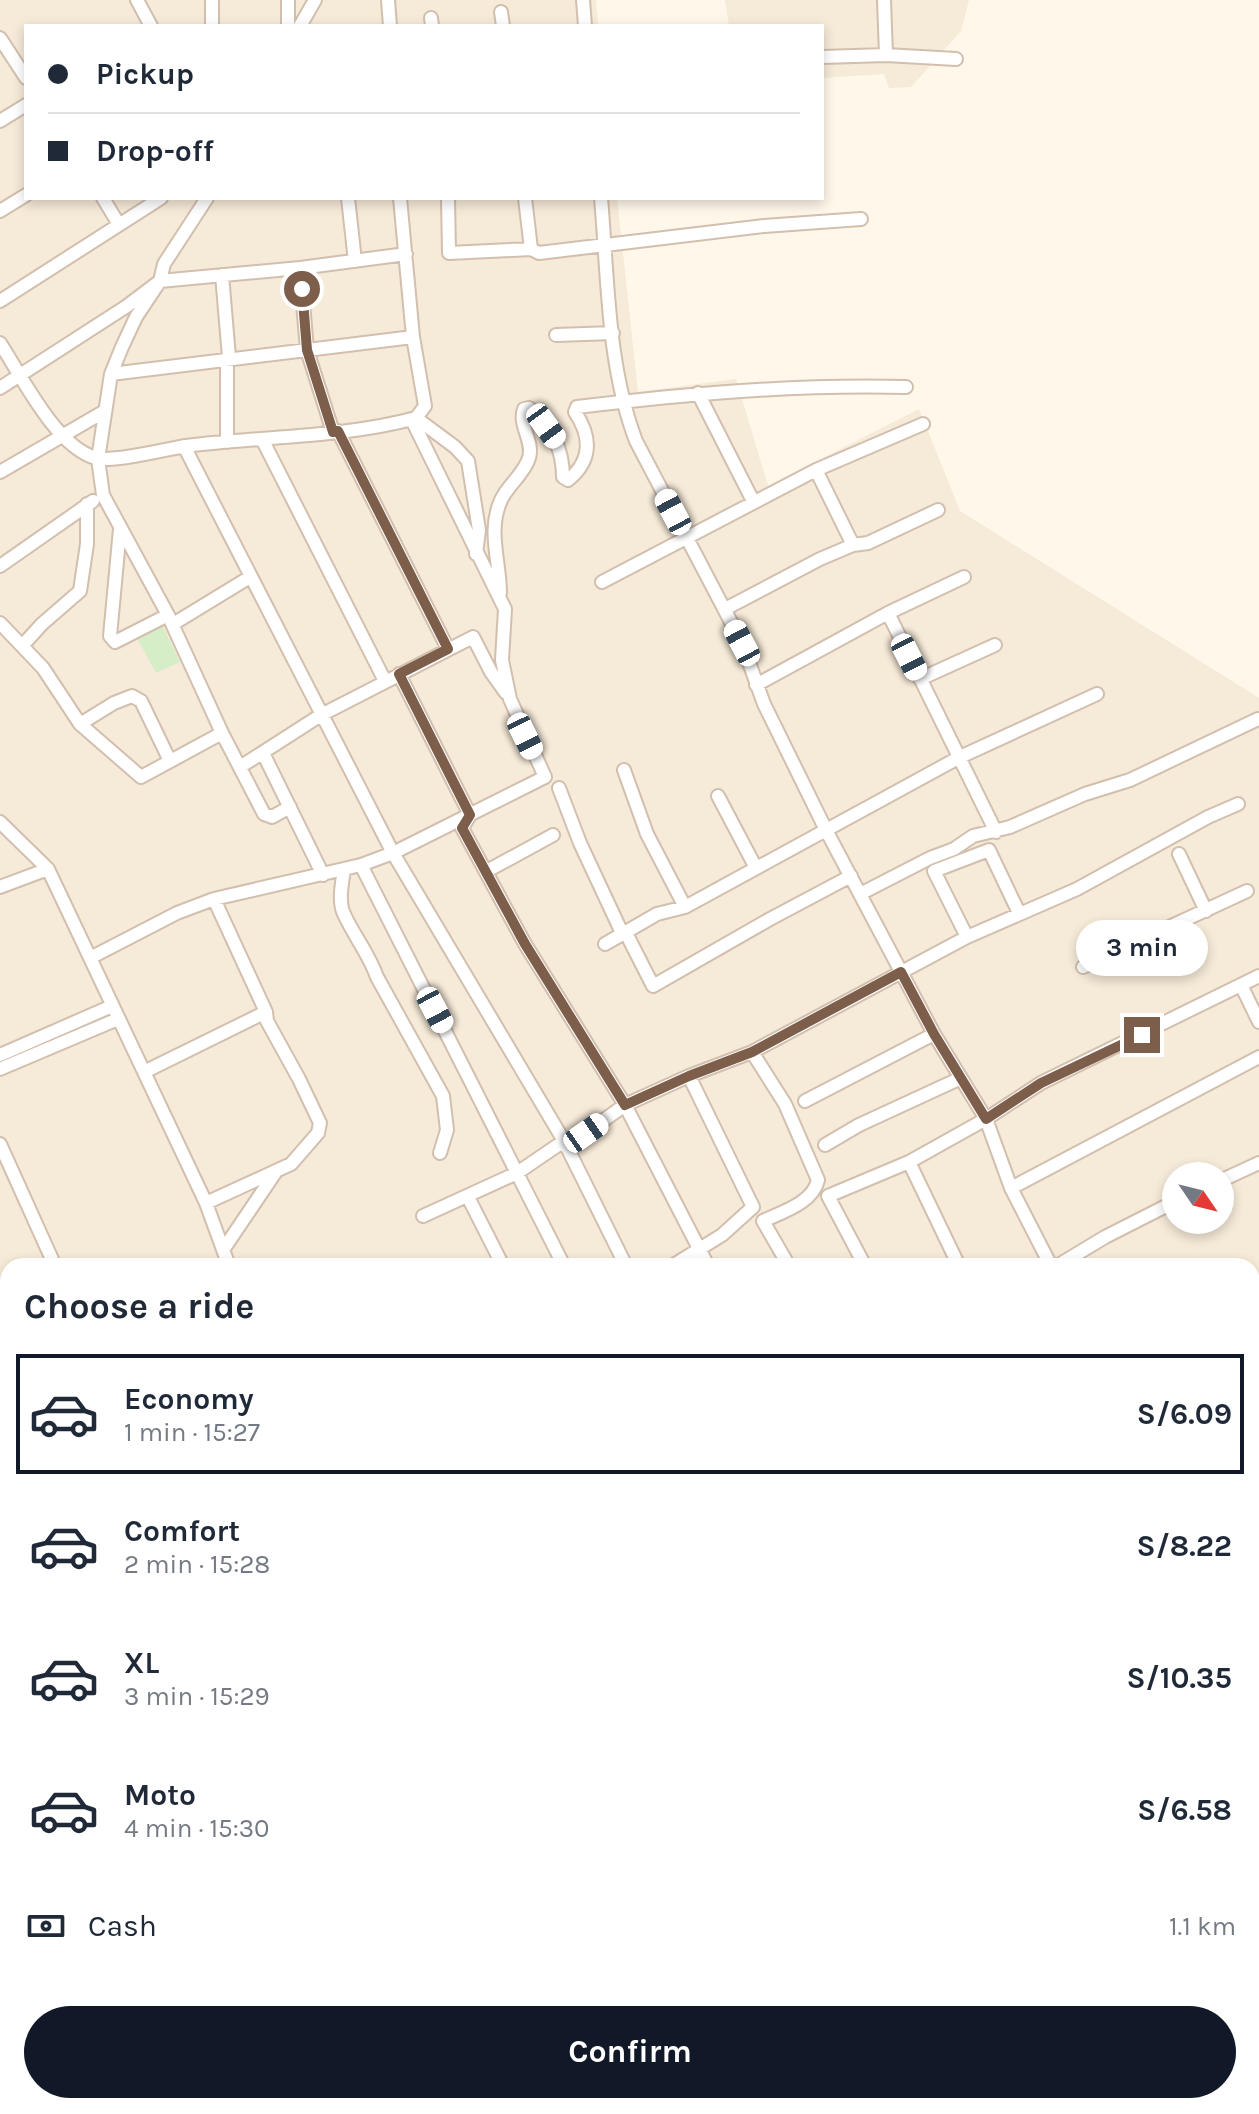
<!DOCTYPE html>
<meta charset="utf-8">
<style>
body{margin:0;font-family:Karla,sans-serif;background:#f6f6f7;color:#1f2937;height:100vh;display:flex;flex-direction:column;font-size:30px;white-space:nowrap}
*{box-sizing:border-box;margin:0}
p{font-size:26px;color:#747a83}
.icon{flex:none;width:44px;height:44px;fill:none;stroke:currentColor;stroke-width:2;stroke-linecap:round;stroke-linejoin:round}
.map{position:relative;flex:1;overflow:hidden}
.sheet{position:absolute;left:0px;top:1258px;width:1260px;height:856px;display:flex;flex-direction:column;background:#fff;border-radius:24px 24px 0 0;box-shadow:0 4px 12px #0003}
.sheet>*{flex:none}
.guide{position:absolute;left:24px;top:24px;width:800px;height:176px;border-radius:0px;box-shadow:0 4px 12px #0003;display:grid;align-content:center;height:176px;padding:0 24px;background:#fff}
.needle{width:52px;rotate:125deg}
.fabs{position:absolute;left:1162px;top:1162px;display:grid;gap:16px}
.fabs a{display:grid;place-items:center;width:72px;height:72px;border-radius:50%;background:#fff;box-shadow:0 4px 12px #0003;font-size:40px}
.end{position:absolute;width:36px;height:36px;margin:-18px;border:10px solid #7c5e4a;background:#fff;box-shadow:0 0 0 4px #fff}
.from{border-radius:50%}
.bubble{position:absolute;height:56px;border-radius:28px;background:#fff;box-shadow:0 4px 12px #0003;font-size:26px;font-weight:700;line-height:56px;text-align:center}
.car{position:absolute;width:24px;height:48px;margin:-24px -12px;border-radius:10px;box-shadow:0 0 6px 2px #0007;background:linear-gradient(#fff 24%,#345 0 40%,#fff 0 76%,#345 0 86%,#fff 0)}
.guide b{display:flex;align-items:center;gap:28px;height:76px;font-size:30px}
.guide b+b{border-top:2px solid #e0e1e3}
.guide i{width:20px;height:20px;background:#1f2937}
ul{padding:0;list-style:none}
li{display:flex;align-items:center;gap:24px;height:120px;margin:0 16px 12px;padding:0 8px;border:4px solid transparent;border-radius:0px}
li div{flex:1}
li b{display:block;font-size:30px}
li em{font-style:normal;font-weight:700}
li.selected{border-color:#111827}
li>.icon{width:72px;height:72px;stroke-width:1.5}
h2{padding:0 24px;font-size:36px;line-height:96px}
.pay{display:flex;align-items:center;gap:20px;height:88px;padding:0 24px;font-size:30px}
.pay p{margin-inline-start:auto}
.button{display:flex;gap:16px;margin-top:auto;padding:16px 24px}
.button a{flex:1;height:92px;border-radius:48px;background:#111827;color:#fff;font-size:32px;font-weight:700;line-height:92px;text-align:center}
.map>svg:first-child{display:block}
</style>
<div class="map">
<svg width="1259" height="2114" viewBox="0 0 1259 2114">
<rect width="100%" height="100%" fill="#fef7ea"/>
<path fill="#f6ead8" fill-rule="evenodd" d="M0,0h596l2,26h-572v172h591l21,194 98,-13 32,107 151,-77 41,102 299,187v1416h-1259zM1176,1176h44v44h-44zM8,1266h1244v840h-1244z
M725,0h244l-8,31 -50,56 -22,1 -5,-14 -62,4v-52h-93z"/>
<path fill="#d5eec7" d="M162,625l18,37 -24,11 -19,-35z"/>
<g fill="none" stroke-linecap="round" stroke-linejoin="round">
<defs>
<path id="minor" d="M137,0l14,26
M212,0v26
M288,0v26
M388,0l2,26
M583,0l2,26
M884,0l2,55
M501,12l2,14
M431,18l1,8
M300,26l15,-26
M0,38l26,40
M822,57l64,-2 70,4
M0,121l26,-16
M103,198l15,25
M207,198l-43,66 -4,17 -24,36 -14,30 -11,27 -13,85 5,36 65,120 54,118 42,81 8,3 18,-10
M348,198l7,63
M448,198l1,55 82,-4 8,4 225,-27 97,-7
M525,198l6,51
M601,198c7,80 6,167 35,243l106,202 22,61 62,126 108,204 52,85 25,69 40,78
M0,211l26,-16
M300,268l7,82 26,82
M222,275l7,82
M0,301l161,-103
M556,335l57,-2
M0,343c22,34 56,104 96,115 17,5 70,-9 90,-12 76,-10 156,-8 230,-28l9,-12 -12,-69 -13,-139
M227,358v84
M111,374l302,-37
M0,388l127,-82 33,-25 140,-13 106,-14
M698,393l55,108
M416,418l39,29 13,14 11,69 -3,24
M338,431l110,218
M262,439l123,242
M184,446l209,407 171,288 62,125
M816,470l37,75
M0,472l105,-61
M120,529l-10,107 5,6 53,-27
M0,566l93,-65
M602,582l214,-112 107,-46
M500,593c0,-32 -13,-62 1,-93 7,-15 23,-26 28,-42 5,-17 -11,-33 -5,-49l5,-1c23,16 34,43 34,69l5,3c25,-20 23,-44 7,-68l2,-5c110,-13 218,-23 329,-20
M725,609l95,-50 33,-14 15,-2 70,-33
M888,613l108,219
M0,623l43,45 37,56 61,53 81,-44
M173,624l77,-47
M22,646l20,-22 38,-33 7,-47v-40
M399,674l71,141 -8,13 63,116 100,161 83,161
M920,679l75,-34
M756,685l132,-72 76,-36
M80,724l34,-21 18,-7 9,5 29,60
M263,753l60,122
M240,767l81,-52 152,-78 18,35 15,21
M624,770l23,64 38,73
M559,788l21,55 42,90
M718,796l38,72
M0,822l48,47 158,334 23,63
M1179,854l27,57
M361,865l203,401
M344,869c-2,15 -6,32 0,45 10,22 25,40 33,63l66,119 4,34 -7,23
M487,871l66,-36
M0,887l48,-18
M860,894l70,-36 24,-9 19,-13 37,-9 75,-33 45,-14 128,-61
M626,933l27,53 117,-67 81,-43
M967,937l-33,-66 55,-21 30,63
M605,944l52,-30 28,-7 275,-150 137,-63
M90,958l87,-45 37,-14 147,-34 32,-12 152,-76 -35,-78 -8,-39 3,-51 -93,-189
M1083,967l164,-76
M1241,985l18,37
M752,1052l33,52 33,76c-5,23 -36,32 -55,41l26,45
M0,1055l112,-49
M0,1069l118,-50
M144,1072l122,-60
M805,1101l129,-67
M0,1144l55,122
M825,1145l34,-20 102,-47
M566,1147l59,-42 64,-29 63,-24 215,-115 110,-48 131,-72 30,-13
M909,1162l50,104
M1220,1181l39,-18
M1011,1188l248,-131
M468,1197l35,69
M206,1203l85,-39 27,-31 2,-10 -21,-44 -32,-58 -1,-9 -52,-113
M423,1216l94,-43 47,-32
M223,1250l52,-77
M672,1266l50,-31 31,-28 -64,-131
M865,1266l-37,-70 81,-34 77,-43 55,-36 218,-107
M1057,1266l48,-29 71,-36
M1252,1346l7,-3
M0,1384l8,-4
M1252,1468l7,-4
M0,1513l8,18
M1252,1528l7,-3
M1252,1661l7,3
M0,1737l8,-5
M0,1756l8,-3
M0,1783l8,2
M1252,2052l7,4
M185,2106l4,8
M306,2106l4,8
M439,2106l3,8
M515,2106l8,8
M747,2106l14,8
M833,2106l5,8
M367,2114l19,-8
M916,2114l5,-8"/>
<path id="major" d="M0,2065l8,18
M18,2106l4,8"/>
</defs>
<use href="#minor" stroke="#d2bfae" stroke-width="16"/>
<use href="#major" stroke="#ddd5d0" stroke-width="20"/>
<use href="#minor" stroke="#fff" stroke-width="12"/>
<use href="#major" stroke="#ffdfa0" stroke-width="16"/>
</g>
<g fill="none" stroke-linecap="round" stroke-linejoin="round">
<path stroke="#7c5e4a" stroke-width="10" d="M302,289l5,61 26,82 5,-1 110,218 -49,25 71,141 -8,13 63,116 100,161 64,-29 63,-24 149,-80 33,62 52,85 55,-36 101,-48"/>
</g>
</svg>
<div class="fabs">
<a><svg class="needle" viewBox="-14 -14 28 28"><path d="M0-13l5 13h-10z" fill="#e53935"/><path d="M0 13l5-13h-10z" fill="#747a83"/></svg></a>
</div>
<i class="end from" style="left:302px;top:289px"></i>
<i class="end" style="left:1142px;top:1035px"></i>
<div class="bubble" style="left:1076px;top:920px;width:132px">3 min</div>
<i class="car" style="left:546px;top:426px;rotate:144deg"></i>
<i class="car" style="left:673px;top:512px;rotate:332deg"></i>
<i class="car" style="left:742px;top:643px;rotate:332deg"></i>
<i class="car" style="left:909px;top:657px;rotate:153deg"></i>
<i class="car" style="left:525px;top:736px;rotate:154deg"></i>
<i class="car" style="left:435px;top:1010px;rotate:152deg"></i>
<i class="car" style="left:586px;top:1133px;rotate:55deg"></i>
<div class="guide">
<b><i class="from"></i>Pickup</b>
<b><i></i>Drop-off</b>
</div>
<section class="sheet">
<h2>Choose a ride</h2>
<ul>
<li class="selected"><svg class="icon" aria-label="car" viewBox="0 0 24 24"><path d="M5 17H2v-5l4-1 3-4h7l3 4 3 1v5h-3M9 17h6M6 11h13"/><circle cx="7" cy="17" r="2"/><circle cx="17" cy="17" r="2"/></svg><div><b>Economy</b><p>1 min · 15:27</p></div><em>S/6.09</em></li>
<li><svg class="icon" aria-label="car" viewBox="0 0 24 24"><path d="M5 17H2v-5l4-1 3-4h7l3 4 3 1v5h-3M9 17h6M6 11h13"/><circle cx="7" cy="17" r="2"/><circle cx="17" cy="17" r="2"/></svg><div><b>Comfort</b><p>2 min · 15:28</p></div><em>S/8.22</em></li>
<li><svg class="icon" aria-label="car" viewBox="0 0 24 24"><path d="M5 17H2v-5l4-1 3-4h7l3 4 3 1v5h-3M9 17h6M6 11h13"/><circle cx="7" cy="17" r="2"/><circle cx="17" cy="17" r="2"/></svg><div><b>XL</b><p>3 min · 15:29</p></div><em>S/10.35</em></li>
<li><svg class="icon" aria-label="car" viewBox="0 0 24 24"><path d="M5 17H2v-5l4-1 3-4h7l3 4 3 1v5h-3M9 17h6M6 11h13"/><circle cx="7" cy="17" r="2"/><circle cx="17" cy="17" r="2"/></svg><div><b>Moto</b><p>4 min · 15:30</p></div><em>S/6.58</em></li>
</ul>
<div class="pay"><svg class="icon" aria-label="cash" viewBox="0 0 24 24"><path d="M3 7h18v10H3z"/><circle cx="12" cy="12" r="2"/></svg>Cash<p>1.1 km</p></div>
<div class="button"><a>Confirm</a></div>
</section>
</div>
